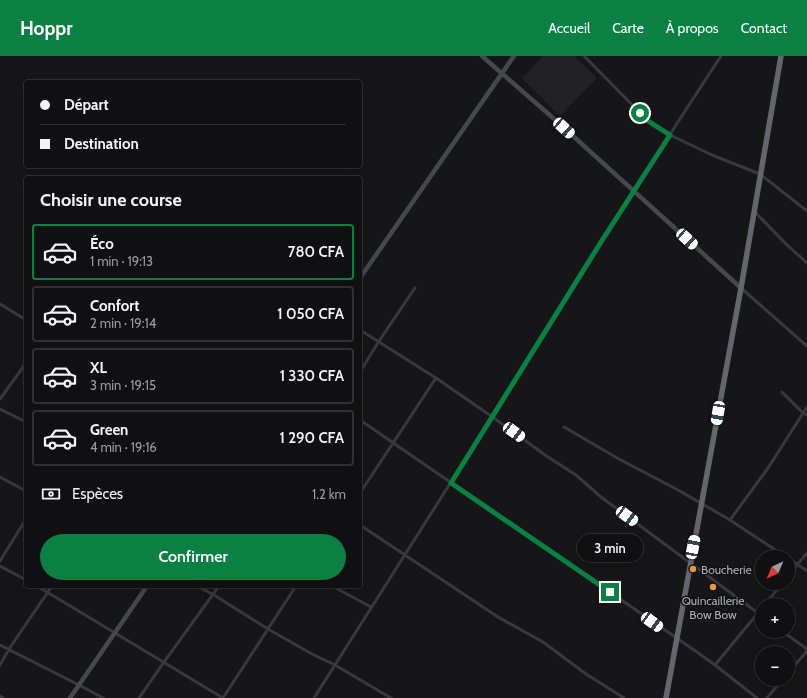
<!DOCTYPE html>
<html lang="fr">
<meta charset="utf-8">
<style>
body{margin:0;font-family:Cabin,sans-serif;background:#1e1e20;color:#f1f3f6;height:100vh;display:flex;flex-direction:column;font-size:15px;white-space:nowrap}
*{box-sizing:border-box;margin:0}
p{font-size:13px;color:#9c9d9f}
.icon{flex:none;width:22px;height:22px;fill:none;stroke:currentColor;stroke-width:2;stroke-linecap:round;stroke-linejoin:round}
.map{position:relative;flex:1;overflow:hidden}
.panel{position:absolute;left:24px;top:120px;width:338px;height:412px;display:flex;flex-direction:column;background:#101012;border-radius:4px;box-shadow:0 4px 16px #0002,0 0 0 1px #303032}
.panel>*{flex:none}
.guide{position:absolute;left:24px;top:24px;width:338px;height:88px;border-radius:4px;box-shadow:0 4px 16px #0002,0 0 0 1px #303032;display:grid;align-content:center;height:88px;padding:0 16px;background:#101012}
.needle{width:26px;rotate:224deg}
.buttons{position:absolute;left:755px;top:494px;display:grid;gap:8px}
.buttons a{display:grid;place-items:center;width:40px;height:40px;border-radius:50%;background:#101012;box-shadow:0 4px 16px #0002,0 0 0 1px #303032;font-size:20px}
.end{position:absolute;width:18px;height:18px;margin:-9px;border:5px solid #0b8043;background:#fff;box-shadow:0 0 0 2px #fff}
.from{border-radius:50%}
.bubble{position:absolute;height:28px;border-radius:14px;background:#101012;box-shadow:0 4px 16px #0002,0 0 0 1px #303032;font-size:13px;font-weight:600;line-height:28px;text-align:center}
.car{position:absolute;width:12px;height:24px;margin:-12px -6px;border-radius:5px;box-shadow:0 0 3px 1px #0007;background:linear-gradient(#fff 24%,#345 0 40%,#fff 0 76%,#345 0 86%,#fff 0)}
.guide b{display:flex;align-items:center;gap:14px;height:38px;font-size:15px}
.guide b+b{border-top:1px solid #303032}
.guide i{width:10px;height:10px;background:#f1f3f6}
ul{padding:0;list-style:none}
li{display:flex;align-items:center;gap:12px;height:56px;margin:0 8px 6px;padding:0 8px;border:2px solid #303032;border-radius:4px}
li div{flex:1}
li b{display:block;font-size:15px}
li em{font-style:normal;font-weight:600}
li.selected{border-color:#0b8043}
li>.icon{width:36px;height:36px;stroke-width:1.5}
h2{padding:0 16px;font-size:18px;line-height:48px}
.pay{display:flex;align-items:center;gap:10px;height:44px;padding:0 16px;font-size:15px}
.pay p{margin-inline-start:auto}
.cta{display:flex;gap:8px;margin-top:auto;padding:8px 16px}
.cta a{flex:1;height:46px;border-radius:24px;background:#0b8043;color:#fff;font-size:16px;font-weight:600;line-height:46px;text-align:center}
header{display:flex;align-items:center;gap:24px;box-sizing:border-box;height:56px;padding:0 20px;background:#0b8043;color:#fff}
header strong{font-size:19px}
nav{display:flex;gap:22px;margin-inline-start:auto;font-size:14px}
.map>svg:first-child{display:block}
</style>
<header>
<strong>Hoppr</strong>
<nav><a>Accueil</a><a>Carte</a><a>À propos</a><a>Contact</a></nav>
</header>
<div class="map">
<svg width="807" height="642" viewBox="0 0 807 642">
<rect width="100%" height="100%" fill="#161618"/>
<path fill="#222225" d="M543,0h31l23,22 -37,38 -38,-38z"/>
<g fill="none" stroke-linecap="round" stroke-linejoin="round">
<path stroke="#37393c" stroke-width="3" d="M584,0l64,65 22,14 42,20 48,19 47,37
M754,155l32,33 21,19
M741,232l66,58
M0,248l26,16
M360,274l76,48 55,38 57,41 28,18 25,22 161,119
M360,316l19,-31 36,-53
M782,336l21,21 4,2
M0,343l26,-36
M0,353l26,13
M360,364l334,230 21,15 42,33
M564,371l55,32 59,31 52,30 56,37
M0,421l26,14
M360,437l76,-115
M730,464l38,-52 39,-61
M360,469l138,92 45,25 43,32 38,24
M788,502l19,13
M0,505l26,-42
M0,510l26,14
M788,520l19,-23
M37,530l186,112
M197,530l17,9 54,34 44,25 23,11 56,33
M332,530l39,21
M764,549l19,-22
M782,575l25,18
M0,589l79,40 24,13
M0,609l9,-16 43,-63
M715,609l47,-57
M788,617l19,-22
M0,640l3,2
M139,642l25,-36 55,-76
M223,642l73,-112
M314,642c45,-72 92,-144 137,-216 89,-143 178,-286 270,-426
M767,642l16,-19"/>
<path stroke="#45484c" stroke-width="4.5" d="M482,0l70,61 189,171
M360,222l154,-222
M70,642l77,-112"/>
<path stroke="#63676d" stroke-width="5.5" d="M666,642l75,-410 40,-232"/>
</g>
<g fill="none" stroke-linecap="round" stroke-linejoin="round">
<path stroke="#0b8043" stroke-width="5" d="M610,536l-159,-109 150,-241 69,-107 -22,-14 -8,-8"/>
</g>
<g fill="#ea973c" stroke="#111113" stroke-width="1.5">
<circle cx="693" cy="513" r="4"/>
<circle cx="713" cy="531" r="4"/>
</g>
<g text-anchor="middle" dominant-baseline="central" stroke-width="3" stroke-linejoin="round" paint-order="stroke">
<g font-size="12" fill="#a8afb7" stroke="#111113" text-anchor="start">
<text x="701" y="513">Boucherie</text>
<text x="713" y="544" text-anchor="middle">Quincaillerie<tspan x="713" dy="14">Bow Bow</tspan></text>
</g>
</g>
</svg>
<div class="buttons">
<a><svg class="needle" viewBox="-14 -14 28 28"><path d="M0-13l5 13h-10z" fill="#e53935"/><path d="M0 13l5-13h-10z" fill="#9c9d9f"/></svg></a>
<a>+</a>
<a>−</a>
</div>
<i class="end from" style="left:640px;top:57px"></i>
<i class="end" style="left:610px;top:536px"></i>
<div class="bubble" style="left:577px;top:478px;width:66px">3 min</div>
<i class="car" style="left:564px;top:72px;rotate:132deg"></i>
<i class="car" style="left:687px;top:183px;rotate:132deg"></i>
<i class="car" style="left:718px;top:357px;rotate:190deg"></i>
<i class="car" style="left:514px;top:376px;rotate:126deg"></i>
<i class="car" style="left:627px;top:460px;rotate:126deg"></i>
<i class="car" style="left:693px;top:491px;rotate:11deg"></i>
<i class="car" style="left:652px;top:566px;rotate:126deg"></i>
<div class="guide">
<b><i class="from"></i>Départ</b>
<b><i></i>Destination</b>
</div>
<section class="panel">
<h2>Choisir une course</h2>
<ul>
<li class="selected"><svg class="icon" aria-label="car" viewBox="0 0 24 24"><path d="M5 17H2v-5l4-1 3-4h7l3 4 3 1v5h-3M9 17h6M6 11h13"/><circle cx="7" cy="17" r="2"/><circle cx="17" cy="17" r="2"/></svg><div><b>Éco</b><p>1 min · 19:13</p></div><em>780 CFA</em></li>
<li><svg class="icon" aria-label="car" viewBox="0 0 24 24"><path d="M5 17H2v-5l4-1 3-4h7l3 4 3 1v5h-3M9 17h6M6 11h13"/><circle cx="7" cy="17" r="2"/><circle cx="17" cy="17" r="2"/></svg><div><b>Confort</b><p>2 min · 19:14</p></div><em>1 050 CFA</em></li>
<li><svg class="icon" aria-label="car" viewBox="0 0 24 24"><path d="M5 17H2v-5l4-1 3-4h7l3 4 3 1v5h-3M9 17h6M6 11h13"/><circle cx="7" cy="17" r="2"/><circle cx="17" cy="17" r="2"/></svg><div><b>XL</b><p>3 min · 19:15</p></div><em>1 330 CFA</em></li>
<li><svg class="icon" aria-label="car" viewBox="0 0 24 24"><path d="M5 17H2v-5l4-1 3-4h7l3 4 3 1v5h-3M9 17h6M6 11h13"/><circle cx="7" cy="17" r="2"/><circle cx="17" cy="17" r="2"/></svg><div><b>Green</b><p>4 min · 19:16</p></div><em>1 290 CFA</em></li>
</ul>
<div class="pay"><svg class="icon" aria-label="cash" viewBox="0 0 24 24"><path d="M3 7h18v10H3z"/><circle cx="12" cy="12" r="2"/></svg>Espèces<p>1.2 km</p></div>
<div class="cta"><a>Confirmer</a></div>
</section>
</div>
